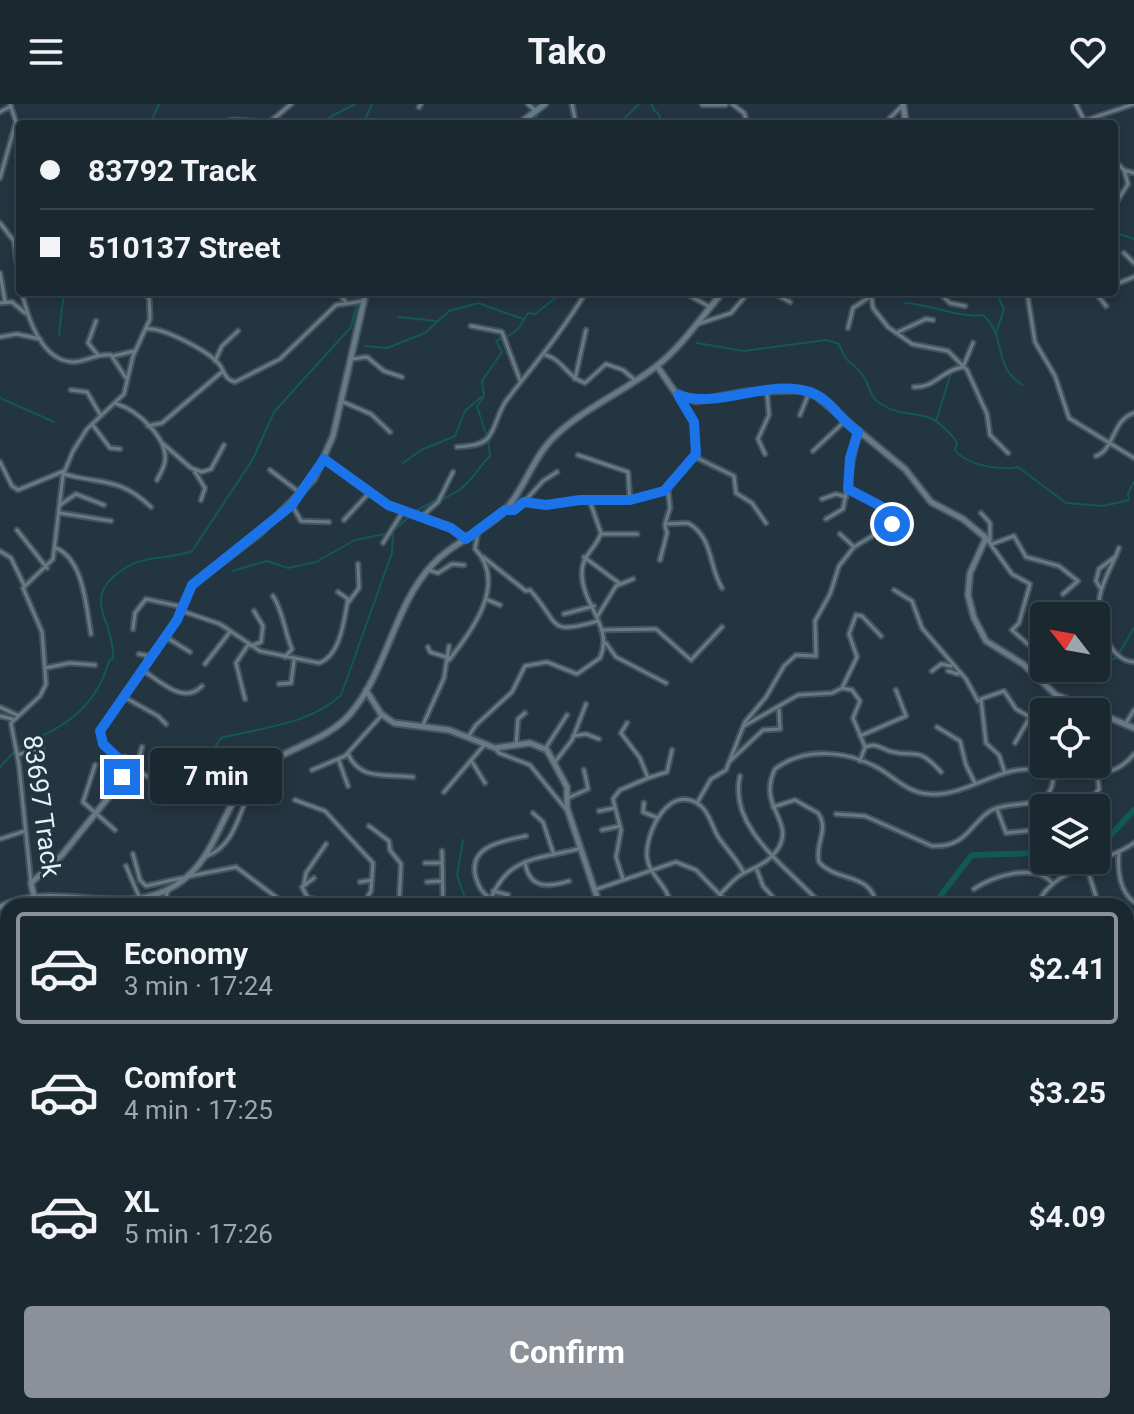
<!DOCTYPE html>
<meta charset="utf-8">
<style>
body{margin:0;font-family:Roboto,sans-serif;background:#233038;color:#f1f3f6;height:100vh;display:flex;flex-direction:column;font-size:30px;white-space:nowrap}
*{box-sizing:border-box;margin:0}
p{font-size:26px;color:#9fa6ab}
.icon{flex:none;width:44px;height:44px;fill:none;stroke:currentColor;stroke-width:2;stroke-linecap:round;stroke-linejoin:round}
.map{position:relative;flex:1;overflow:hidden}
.details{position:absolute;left:0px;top:794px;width:1134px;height:516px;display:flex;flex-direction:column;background:#1a2830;border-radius:24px 24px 0 0;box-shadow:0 4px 12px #0003,0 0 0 2px #38444c}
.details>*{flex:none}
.hud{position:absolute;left:16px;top:16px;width:1102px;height:176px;border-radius:8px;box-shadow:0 4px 12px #0003,0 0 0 2px #38444c;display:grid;align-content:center;height:176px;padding:0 24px;background:#1a2830}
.needle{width:52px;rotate:301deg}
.controls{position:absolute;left:1030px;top:498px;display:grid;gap:16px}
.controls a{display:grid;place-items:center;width:80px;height:80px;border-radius:8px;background:#1a2830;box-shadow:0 4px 12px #0003,0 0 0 2px #38444c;font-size:40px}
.end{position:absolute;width:36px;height:36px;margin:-18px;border:10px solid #1a73e8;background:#fff;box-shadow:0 0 0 4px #fff}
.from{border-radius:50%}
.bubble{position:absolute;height:56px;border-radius:8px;background:#1a2830;box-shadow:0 4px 12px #0003,0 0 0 2px #38444c;font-size:26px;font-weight:700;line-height:56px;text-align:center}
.hud b{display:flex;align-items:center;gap:28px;height:76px;font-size:30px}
.hud b+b{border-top:2px solid #38444c}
.hud i{width:20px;height:20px;background:#f1f3f6}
ul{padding:14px 0 0;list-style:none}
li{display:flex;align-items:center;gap:24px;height:112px;margin:0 16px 12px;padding:0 8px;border:4px solid transparent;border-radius:8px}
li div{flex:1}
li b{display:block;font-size:30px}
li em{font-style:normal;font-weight:700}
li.selected{border-color:#8c9099}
li>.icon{width:72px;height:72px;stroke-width:1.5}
.action{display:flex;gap:16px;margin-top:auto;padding:16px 24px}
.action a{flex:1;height:92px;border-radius:8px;background:#8c9099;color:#fff;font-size:32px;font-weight:700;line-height:92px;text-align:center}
header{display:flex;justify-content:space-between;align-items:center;height:104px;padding:0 24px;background:#1a2830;font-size:36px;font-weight:700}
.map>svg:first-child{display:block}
</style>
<header><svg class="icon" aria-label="menu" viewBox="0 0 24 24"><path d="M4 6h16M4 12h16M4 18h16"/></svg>Tako<svg class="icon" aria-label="heart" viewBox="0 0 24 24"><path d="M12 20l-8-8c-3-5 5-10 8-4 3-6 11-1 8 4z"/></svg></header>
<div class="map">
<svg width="1134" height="1310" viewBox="0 0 1134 1310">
<rect width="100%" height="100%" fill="#233540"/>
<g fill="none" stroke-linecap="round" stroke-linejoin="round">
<path stroke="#125858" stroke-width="2" d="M535,0l1,2
M651,0l4,7
M657,8l7,12
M150,20l9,-20
M326,20l4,-7 25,-13
M363,20l9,-20
M533,20l6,-12
M619,20l20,-20
M1114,128l20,7
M355,188l2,6
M996,188l8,17 -8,24
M904,199c26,1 58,16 79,12 25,22 8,51 40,70
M398,213l38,4
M59,231l5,-43
M507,233l11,-8 10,-16 7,1 28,-22
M697,239l47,8 82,-11 13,4c7,19 10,16 22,29 9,9 7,24 20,31 31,20 44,-4 76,38l-2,8c11,15 46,21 63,17l48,36 37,3 26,-6 -1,-7 6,-11
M365,242l22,2 38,-15 24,-22 29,-8 45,16
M0,294l54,24
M936,317l15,-48
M487,332l-10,-29 7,-11 -2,-15 20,-29 -6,-11 8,-4
M403,359l18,-13 34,-14 10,-25 16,-14
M442,395c26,-10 30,-24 48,-43l-2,-17
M414,408l22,-12
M232,467l35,-10 21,7 28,-6 39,-22 30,-6
M1096,560l20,-6 18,-30
M18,644c43,-21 76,-36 90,-84 3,-10 5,0 5,-11 -1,-36 -34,-57 14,-86 20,-12 45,-8 65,-16l61,-92 21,-47 77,-85 6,-24
M0,663l14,-15
M178,698l43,-64c40,-10 90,-14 120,-43l51,-142 1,-22 18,-16
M463,736l-6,35 11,31
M0,1067l8,19
M1126,1230l8,4
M3,1292l5,5
M14,1302l3,8
M225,1302l1,8
M936,1302l8,8
M731,1306l6,4
M109,1310l1,-8
M829,1310l15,-8"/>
<path stroke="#125858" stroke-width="6" d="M1096,738l13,-5 25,-27
M938,802l3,-11 31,-40 72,-2
M477,1310l7,-8"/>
<defs>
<path id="minor" d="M528,0l8,7
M572,0l4,20
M732,0l12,9 4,11
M1076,0l8,16
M419,3l2,-3
M0,8l11,-6
M218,20l14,-4 38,2 21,-18
M884,20l19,-19
M1075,20l59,-20
M1114,56l10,10 10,3
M0,74l16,-56 -6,-18
M1116,99l12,-19 -4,-14
M0,119l14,18 6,44
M1124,149l10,10
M0,169l5,28
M1114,181l20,-8
M22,188c5,24 19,69 51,70 13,0 24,-9 38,-7l15,23
M144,188l5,7
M338,188l7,9
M683,188l27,15
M772,188l18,10
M871,188l2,16 15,19 24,17 36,7 19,19 20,44 3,21 18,18
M938,188l12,11 15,3
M956,188l3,2
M1027,188l8,50 20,34 14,42 65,40
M1095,188l11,14
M0,199l12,-1 13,11
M96,217l-8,22 10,12
M695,221l36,-12 18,-21
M471,222l31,6 18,48
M848,224l5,-20 18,-12
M146,225c17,-2 62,22 73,35 6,8 5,15 16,18l45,-23 56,-54 28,-4
M896,229l30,-14 7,1
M0,233l17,-3 23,5
M546,251c17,5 21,22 39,28l21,-19 17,6 13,11
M113,252l22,-5
M352,255l15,-2 17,14 18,6
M215,257l7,-15 16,-15
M575,275l11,-49
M914,283c21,1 28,-17 49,-20l10,-24
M71,286l16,2 14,24
M341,297l30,13 19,18
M117,300c20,6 51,34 48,57 -1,7 -5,13 -8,19
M800,311l9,-22
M92,320l18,24 10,1
M148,322l14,-3 61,-52
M161,338l30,26 11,4 9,-3 13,-24
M457,343c10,-1 22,-1 30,-8 8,-8 11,-27 19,-38 27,-35 56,-69 80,-109
M813,347l32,-30
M765,350l-7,-15 11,-24 -2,-22
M578,351l50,17 2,28
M1096,352c19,-7 16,-36 38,-43
M695,353l39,19 2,17 16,10 14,20
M325,355l63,46 63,23 15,11
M0,358l12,24 6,4 46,-19
M270,366l29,22
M195,368l10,16 -4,12
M64,370c40,11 55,3 87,33
M668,385l2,19 -5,16 23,-1c26,15 20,43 34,65
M822,395l14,-5 10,3
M524,398l19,-21 14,-9
M60,401l16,-11 28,11
M292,401l9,16 28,1
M505,406l21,-8 20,3 34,-5h50l34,-9 32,-37 -2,-32 -16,-27
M60,409l51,8
M981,409l9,10v19
M421,413l17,-15 15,-30
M826,415l17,-10 15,-77
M344,416l26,-28
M17,426l30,38
M601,430h36
M840,430l14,13
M986,434l26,36 18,10 -11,39 -7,7 28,25 -12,13
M383,439l19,-30
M992,440l22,-8 12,21 33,9 19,15 -15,13
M56,444c28,12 30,59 35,86
M1119,444c-6,16 -16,32 -19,47 -5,22 8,66 34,67
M0,447l11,7 13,27
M483,453l43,34 4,-1c31,34 16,46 68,31
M584,453l35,26
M660,456l7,-27 -2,-7
M428,466l10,3 14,-9 12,1
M1101,485l-5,-8 3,-12 17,-13
M894,486l18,11 10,27 44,51 12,22
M273,492c11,17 11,35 19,53l-7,8
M488,496l12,5
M347,500l12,-16 -1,-24
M182,507l38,13 40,27 59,12c22,-8 25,-43 29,-64l-10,-7
M564,510l30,-8
M1062,512l1,-7 14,7
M597,513l19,-31 17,-7
M133,525l2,-16 11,-14 37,8
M601,526l55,-1 35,31 31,-33
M166,533l24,15
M606,539l10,14 50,26
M251,542l10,-4 2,-16 -9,-15
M428,543l2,5 19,6
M139,550l10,2
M449,556c23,-29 59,-77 26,-111l3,-17
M205,560l25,-32
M45,564l25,-5 25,2
M144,567c17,11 40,34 58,15
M932,567l9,-7 10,2
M948,567l10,3
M279,580l12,-1 3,-22
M842,584l10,2 8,11 -7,17 12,29
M124,593l34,19 8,8
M245,595l-9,-36 12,-18
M0,603l17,8
M0,612l12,3
M1126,619l8,-13
M744,622l54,-31 34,-2 10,-5 15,-31 -8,-23 7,-19 6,1 19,20
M422,623l22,-49 5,-32
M937,623l23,14 6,24 9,18
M573,632l13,-2 13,5
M860,632l46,-20 -10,-26
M468,633l8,-12 36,-33 13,-26 22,-4 30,12 23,-16c14,-32 -19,-54 -18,-85 0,-19 14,-24 19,-40l-12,-34
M1015,639l15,-26
M516,641l2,-26 7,-6
M495,644l4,5 31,12 35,43
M545,645l22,-34
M1096,645l7,-8
M348,650c13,28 39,19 65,23
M17,651l25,-7
M120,655l5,-2 14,15 12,6
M471,656l14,23
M339,657l9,25
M860,657l5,-14c12,-4 13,0 24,4 27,8 27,-7 52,21
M555,658l17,-22 14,-36
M729,658l34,-32 17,-1 -1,-19
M95,661l-12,37 32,28
M312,666l33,-14 37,-41
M1005,669l-6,-18 -13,-12 -5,-44 23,-8 12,18 28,16
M740,672c-12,50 44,89 75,122l13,8
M124,673l14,-15 4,-15
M648,674l19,-6 5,-22
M444,688l41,-48
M568,694l20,-9 -4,-19
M295,696l30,11 48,52 -2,28 -9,15
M644,699l-1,9 15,6
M697,699l14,-24 15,-9 19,-48 21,-25 18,-31 12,-11 20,1 -1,-35 15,-27 9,-28 15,-19 38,-23 -3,-13 -41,-22
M773,703l22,-7 23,13c12,17 -4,31 1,49 18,21 52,9 58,44
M1083,704l16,-19 -3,-28
M997,705l9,24 38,-4
M599,707l15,-3
M533,709l10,9 11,33
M836,710l29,2 67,30c34,2 38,-22 58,-35 17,-10 42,-3 56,-15 7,-7 7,-15 8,-24
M369,722l20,15 1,9 11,14 -2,42
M602,726l18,-4
M0,735l25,-8
M442,747l1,55
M1119,749c-2,17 1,39 15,49
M133,750l7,26 6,6 36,-8
M207,752c32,-12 31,-51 50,-75
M525,758c4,26 21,26 44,19
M425,759h15
M126,762l14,33
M1087,764l12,38
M757,766l6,16 18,20
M190,772l46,-9 52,39
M314,774l-12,9 6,11 40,8
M623,775l-7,-22 5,-27 -8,-31 7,-9 28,-12 -8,-20 -19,-25 6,-10
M360,778l12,-2
M427,778l14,-1
M31,779l-12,-118 -8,-42 29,-27 6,-12 -4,-52 -19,-44 30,-29 10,-84 10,-24 14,-22 37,-35 9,-38 17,-37 -1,-27
M304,780l2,-11 20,-29
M597,785l79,-27 20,8 35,36
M974,785c18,-13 62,-27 79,-5
M493,787l15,4
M720,790c7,-6 15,-17 24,-21 14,-7 26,-11 35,-26 15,-27 -22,-41 -4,-78 30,-23 74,-18 105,0 16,10 29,24 49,25 27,3 56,-17 83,-23 42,-9 90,23 122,-17
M490,794c-8,-5 -11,-11 -14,-20 -9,-32 26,-37 50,-42
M92,795l4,4 28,3
M427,797l16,-2
M134,802l32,-9 2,-7
M218,802l3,-6
M488,802c17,-49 45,-46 90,-57
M636,802h17
M670,802c0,-20 -21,-29 -23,-49 -2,-25 23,-76 54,-51 10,9 11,22 18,32 8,12 18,21 25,35
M701,802v-5
M1001,802l17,-3 5,3
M1037,802c13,-38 68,-42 97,-63
M1126,827l8,4
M1126,861l8,1
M0,878l8,17
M1126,938l8,-12
M1126,970l8,-1
M0,986l8,-8
M1126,1013l8,-1
M0,1023l8,-1
M1129,1047l5,-11
M0,1056l8,22
M1126,1103l8,9
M0,1110l8,18
M1126,1171l8,15
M0,1189l8,-8
M1126,1226h8
M1126,1240l5,5 3,20
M0,1278l8,-8
M1126,1285l8,3
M66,1302l3,8
M327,1302l17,6 66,2
M1092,1302l4,8
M50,1307l3,-5
M123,1310l1,-8
M151,1310l10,-8
M582,1310l4,-8
M607,1310l1,-2
M659,1310l4,-8"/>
<path id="tertiary" d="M703,0h22
M903,0l3,20
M519,20l26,-20
M657,262l18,26 21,9 49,-9 54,-2 16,5 90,74 26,33 32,17 23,19 -16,35 -2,22 6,23 12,23 37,23 33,31 78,33
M366,586l15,24 13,9 55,7 46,18 35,-5 17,7 20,37v21l33,98
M34,792l-3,-13 31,-28 54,-67 6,-11v-15l-19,-18 -3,-13 77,-111 15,-35 68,-52 54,-54 19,-43 33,-144
M0,803c56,-28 122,13 176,-22 38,-24 42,-65 67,-98 27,-39 78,-39 108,-74 36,-43 43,-107 81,-148 19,-21 47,-31 68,-50 24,-22 31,-56 55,-79 28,-27 68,-44 99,-68 27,-20 47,-51 69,-76
M425,1310l2,-8"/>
<path id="secondary" d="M1126,993l8,-2
M540,1310l12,-8"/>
</defs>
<use href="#minor" stroke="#44535c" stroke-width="7"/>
<use href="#tertiary" stroke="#44535c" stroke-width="9"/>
<use href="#secondary" stroke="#44535c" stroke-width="10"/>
<use href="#minor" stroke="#667a86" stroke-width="3"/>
<use href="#tertiary" stroke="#667a86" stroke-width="5"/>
<use href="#secondary" stroke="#667a86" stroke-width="6"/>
</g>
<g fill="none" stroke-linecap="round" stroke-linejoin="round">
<path stroke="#1a73e8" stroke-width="10" d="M122,673v-15l-19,-18 -3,-13 77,-111 15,-35 100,-80 32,-46 64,46 63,23 15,11 39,-29h9l10,-8 22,3 34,-5h50l34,-9 32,-37 -2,-32 -16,-27c39,15 90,-17 132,-3 22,8 30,28 48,40l-8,26 -2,31 40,21 4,14"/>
</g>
<g text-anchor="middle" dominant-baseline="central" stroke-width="6" stroke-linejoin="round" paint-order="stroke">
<g font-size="26" fill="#e5f0f7" stroke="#233540">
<text transform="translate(42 702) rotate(82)">83697 Track</text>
</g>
</g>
</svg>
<div class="controls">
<a><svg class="needle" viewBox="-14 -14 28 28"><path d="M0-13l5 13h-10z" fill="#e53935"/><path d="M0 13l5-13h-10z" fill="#9fa6ab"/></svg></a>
<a><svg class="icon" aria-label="locate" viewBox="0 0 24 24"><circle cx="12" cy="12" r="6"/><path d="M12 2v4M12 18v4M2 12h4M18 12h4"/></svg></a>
<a><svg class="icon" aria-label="layers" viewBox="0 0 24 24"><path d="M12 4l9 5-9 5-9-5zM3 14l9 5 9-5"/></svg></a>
</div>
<i class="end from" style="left:892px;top:420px"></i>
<i class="end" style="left:122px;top:673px"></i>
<div class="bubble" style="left:150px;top:644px;width:132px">7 min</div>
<div class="hud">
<b><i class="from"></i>83792 Track</b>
<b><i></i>510137 Street</b>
</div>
<section class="details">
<ul>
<li class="selected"><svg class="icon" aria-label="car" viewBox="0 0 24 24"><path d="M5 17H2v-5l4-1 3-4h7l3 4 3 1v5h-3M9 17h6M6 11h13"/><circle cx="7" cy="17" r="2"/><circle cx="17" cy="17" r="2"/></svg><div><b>Economy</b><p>3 min · 17:24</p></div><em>$2.41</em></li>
<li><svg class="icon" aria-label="car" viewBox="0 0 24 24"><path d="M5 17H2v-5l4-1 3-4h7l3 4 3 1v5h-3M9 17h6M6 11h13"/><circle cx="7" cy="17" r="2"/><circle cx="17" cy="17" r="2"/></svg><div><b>Comfort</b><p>4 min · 17:25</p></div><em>$3.25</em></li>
<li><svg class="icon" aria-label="car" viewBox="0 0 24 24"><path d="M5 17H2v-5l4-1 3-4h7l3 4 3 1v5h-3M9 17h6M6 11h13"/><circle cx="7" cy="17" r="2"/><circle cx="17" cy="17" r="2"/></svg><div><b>XL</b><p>5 min · 17:26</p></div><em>$4.09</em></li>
</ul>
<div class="action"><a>Confirm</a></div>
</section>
</div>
